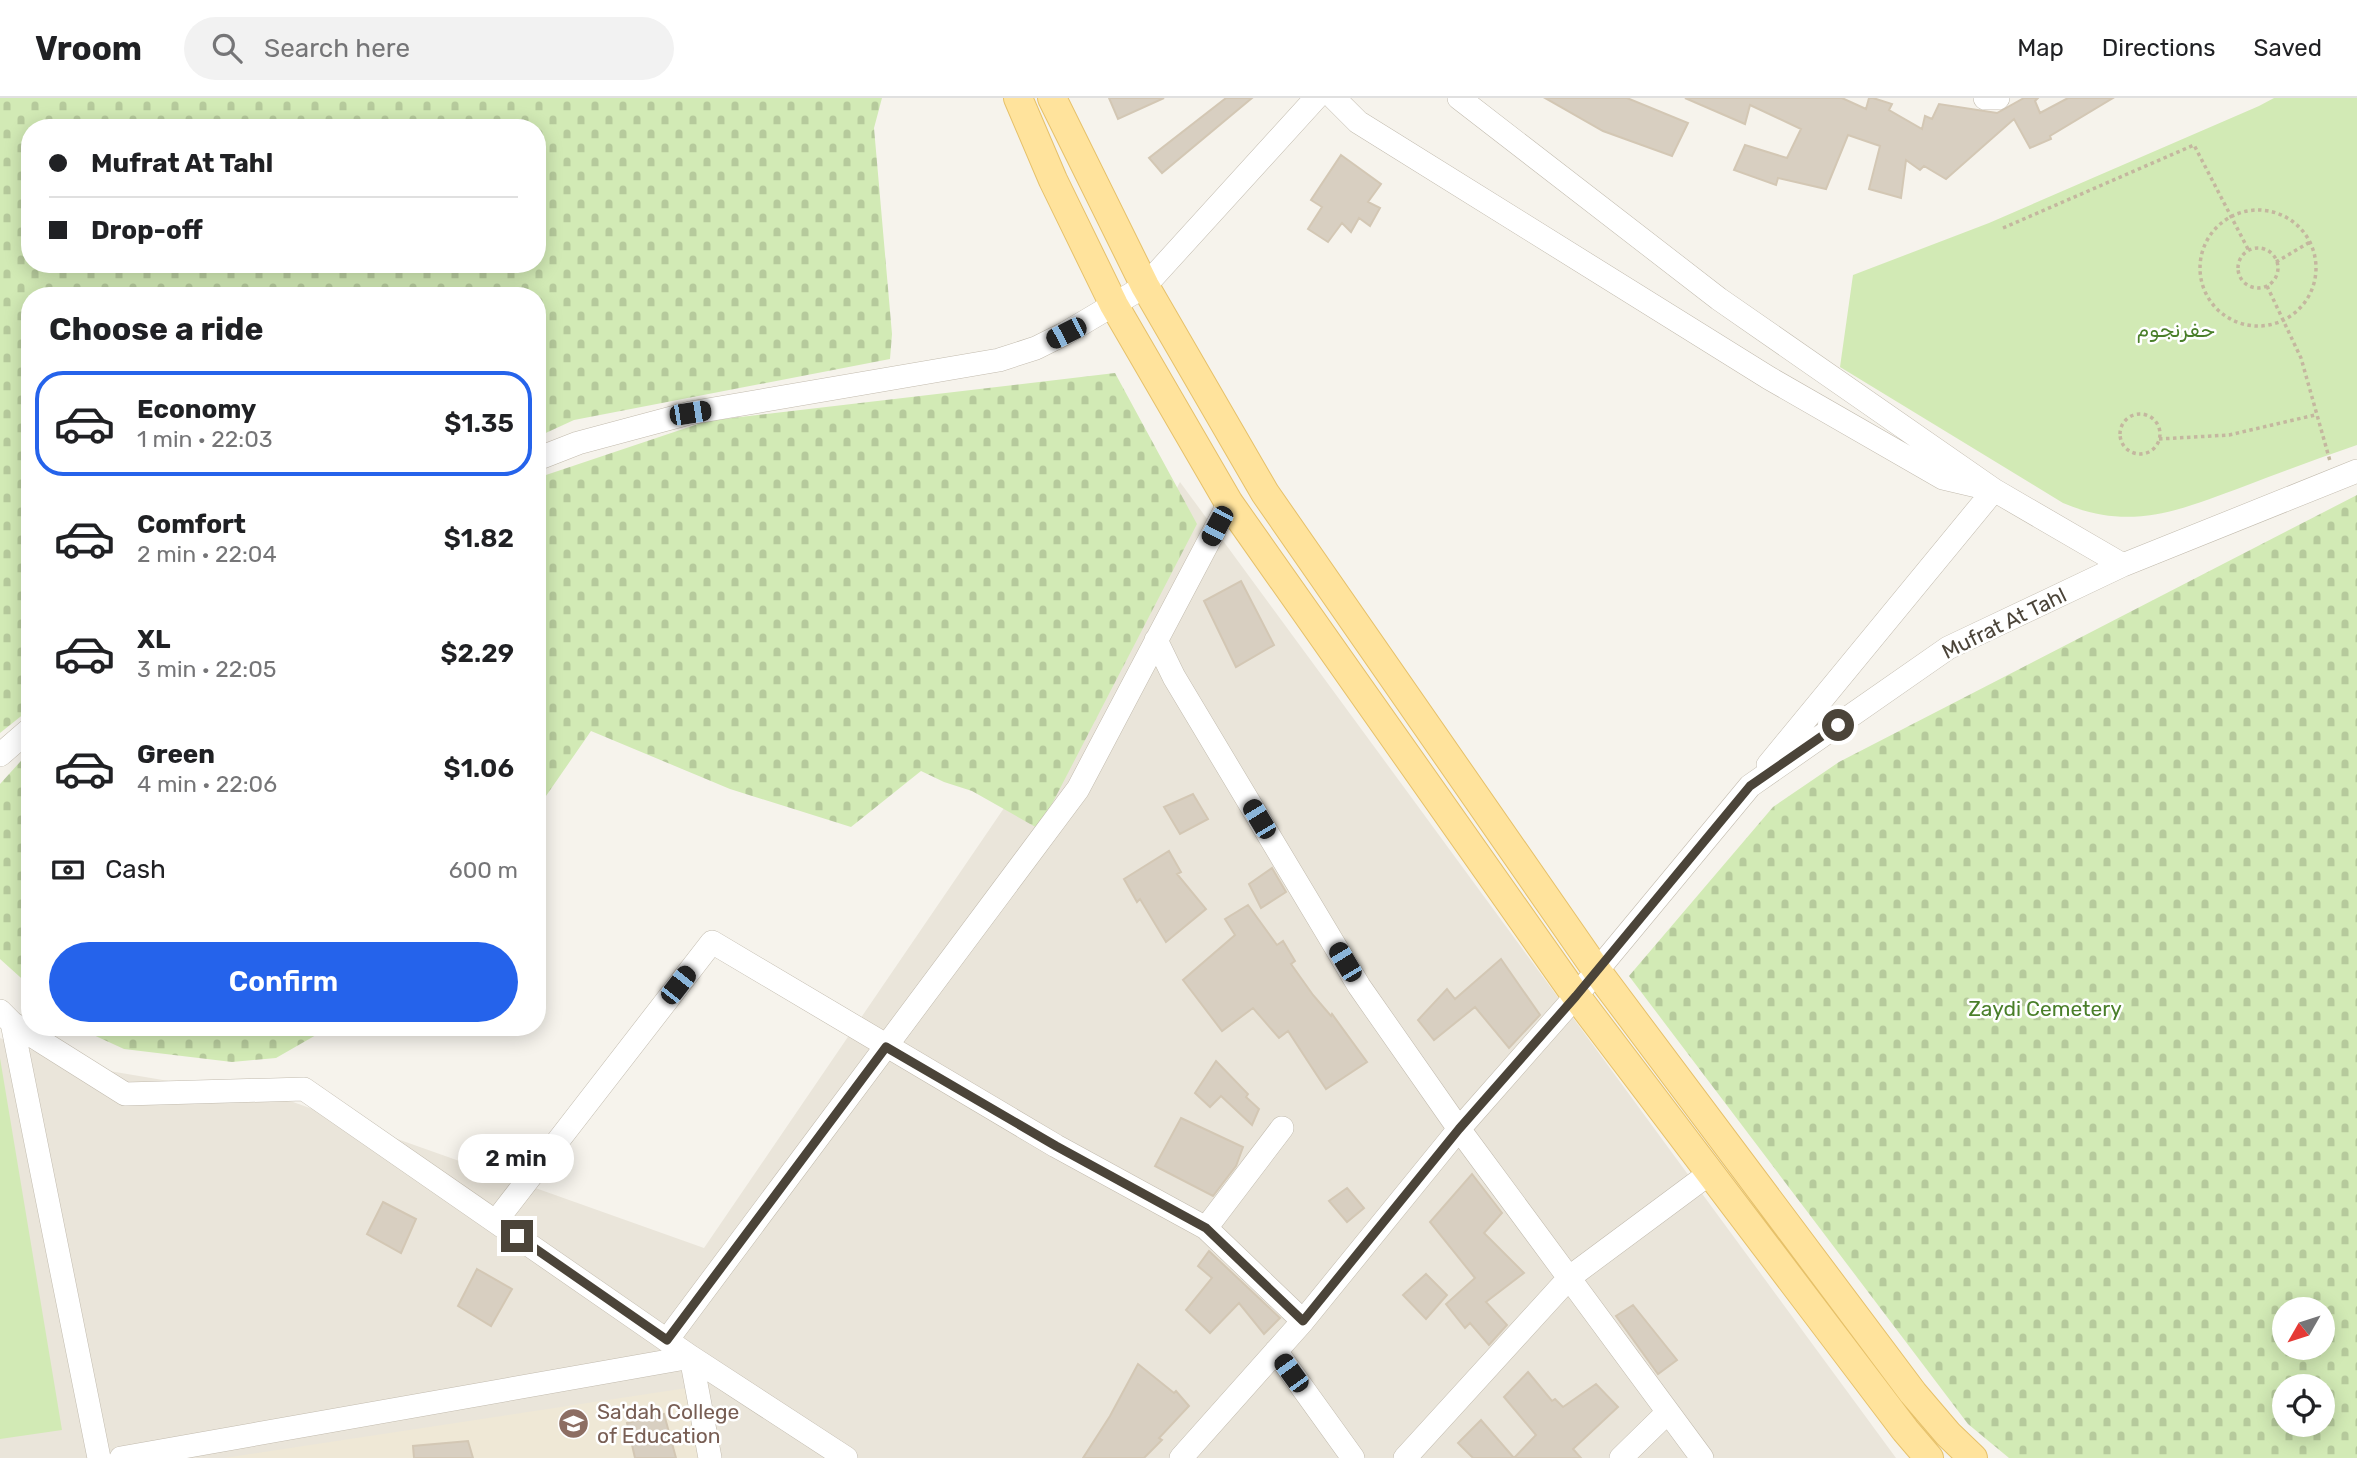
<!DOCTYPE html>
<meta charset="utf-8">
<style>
body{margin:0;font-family:Rubik,Vazirmatn,sans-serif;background:#f2f2f2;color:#202124;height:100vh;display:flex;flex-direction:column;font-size:26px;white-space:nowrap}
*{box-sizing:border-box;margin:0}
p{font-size:23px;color:#757577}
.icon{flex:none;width:38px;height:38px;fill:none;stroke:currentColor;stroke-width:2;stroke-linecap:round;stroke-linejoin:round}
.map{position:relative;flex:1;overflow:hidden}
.panel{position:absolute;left:21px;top:189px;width:525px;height:749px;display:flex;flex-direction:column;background:#fff;border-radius:28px;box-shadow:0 4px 18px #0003}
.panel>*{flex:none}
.banner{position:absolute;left:21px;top:21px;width:525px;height:154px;border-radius:28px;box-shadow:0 4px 18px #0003;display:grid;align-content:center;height:154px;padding:0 28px;background:#fff}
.needle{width:46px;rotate:231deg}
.fabs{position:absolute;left:2272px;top:1199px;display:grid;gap:14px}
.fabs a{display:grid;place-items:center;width:63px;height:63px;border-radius:50%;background:#fff;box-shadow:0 4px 18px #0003;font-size:35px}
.end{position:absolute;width:32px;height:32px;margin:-16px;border:9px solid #4b4439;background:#fff;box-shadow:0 0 0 4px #fff}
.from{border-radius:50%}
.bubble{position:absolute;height:49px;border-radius:24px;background:#fff;box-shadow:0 4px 18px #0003;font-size:23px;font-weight:600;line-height:49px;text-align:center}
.car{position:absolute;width:21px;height:42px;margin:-21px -10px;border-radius:9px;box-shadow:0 0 5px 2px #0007;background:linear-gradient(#222 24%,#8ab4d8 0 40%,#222 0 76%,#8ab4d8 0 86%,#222 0)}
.banner b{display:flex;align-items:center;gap:24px;height:66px;font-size:26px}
.banner b+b{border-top:2px solid #e0e0e0}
.banner i{width:18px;height:18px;background:#202124}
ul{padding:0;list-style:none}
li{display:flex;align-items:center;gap:21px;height:105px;margin:0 14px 10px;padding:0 14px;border:4px solid transparent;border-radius:28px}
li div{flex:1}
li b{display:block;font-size:26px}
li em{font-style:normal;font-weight:600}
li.selected{border-color:#2563eb}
li>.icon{width:63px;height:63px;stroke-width:1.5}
h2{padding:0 28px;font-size:32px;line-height:84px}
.pay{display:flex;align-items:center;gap:18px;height:77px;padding:0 28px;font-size:26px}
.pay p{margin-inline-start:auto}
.cta{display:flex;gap:14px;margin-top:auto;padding:14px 28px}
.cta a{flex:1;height:80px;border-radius:42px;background:#2563eb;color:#fff;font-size:28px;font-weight:600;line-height:80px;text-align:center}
header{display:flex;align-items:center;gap:42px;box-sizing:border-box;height:98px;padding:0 35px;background:#fff;border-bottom:2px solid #e0e0e0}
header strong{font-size:33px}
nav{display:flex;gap:38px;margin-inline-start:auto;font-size:24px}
.search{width:490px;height:63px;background:#f2f2f2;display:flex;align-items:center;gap:18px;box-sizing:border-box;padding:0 24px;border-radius:38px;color:#757577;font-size:26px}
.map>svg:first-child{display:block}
</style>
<header>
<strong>Vroom</strong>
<div class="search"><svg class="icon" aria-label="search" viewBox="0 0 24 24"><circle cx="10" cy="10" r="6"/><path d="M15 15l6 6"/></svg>Search here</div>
<nav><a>Map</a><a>Directions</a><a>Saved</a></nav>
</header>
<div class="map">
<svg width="2357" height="1360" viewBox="0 0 2357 1360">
<defs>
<pattern id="cemetery-stones" width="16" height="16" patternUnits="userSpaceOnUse" patternTransform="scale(1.75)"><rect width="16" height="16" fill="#d2eab5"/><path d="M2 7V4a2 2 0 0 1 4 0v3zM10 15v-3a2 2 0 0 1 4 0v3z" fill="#b6ca9c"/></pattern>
</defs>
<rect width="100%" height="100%" fill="#f6f3ec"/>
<path fill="#eae5da" d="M1180,384l716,976h-1896v-420l68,26 225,38 411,146 332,-487z"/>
<path fill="#efe8d6" d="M687,1290l11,70h-474z"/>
<path fill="url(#cemetery-stones)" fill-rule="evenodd" d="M0,0h882l-8,30 18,206 -2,25 -316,61 -37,17v-141h-507v413l-30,24zM30,30h507v136h-507z
M1115,275l82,151 -158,305 -67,-38 -28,-9 -23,-11 -70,56 -121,-38 -139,-58 -54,78v-331l170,-57z
M2357,397v963h-348l-41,-34 -339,-448 144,-169 66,-45zM2322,1211v39h-38v-39zM2322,1288v38h-38v-38z
M30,653v235l-30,-27v-175z
M76,929h254l-54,31 -44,4 -108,-13z"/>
<path fill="#d2eab5" d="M2274,0h83v347c-38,13 -75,27 -112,41 -65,24 -114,46 -182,17l-223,-136 13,-92 136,-52 270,-117z
M0,960l62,372 -62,9z"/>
<path fill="#d8cfc1" stroke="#d3c7b4" stroke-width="2" d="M1109,0h55l-46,21z
M1226,0h26l-90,75 -13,-15z
M1545,0h82l61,25 -16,33 -69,-25z
M1685,0h157l24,11 3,-11h4l19,6 -3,6 33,19 3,-13 7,3 7,-15 58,9 27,-15h14l-3,3 5,12 28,-15h45l-63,38 1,3 -21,9 -16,-29 -68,60 -22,-13 -4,4 -14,-10 -5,38 -32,-9 11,-43 -32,-11 -22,54 -48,-11 -2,7 -42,-15 11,-25 42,13 14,-29 -51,-24 -5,19z
M1341,57l40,29 -13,18 12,6 -10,18 -11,-8 -8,14 -9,-9 -14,19 -20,-13 14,-22 -11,-7z
M1241,483l33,64 -38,22 -32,-66z
M1193,696l15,25 -28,15 -16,-27z
M1169,753l12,21 -4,2 29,35 -40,33 -26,-43 -3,3 -13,-23z
M1272,770l14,24 -25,16 -12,-24z
M1248,807l29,40 6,-4 12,20 -4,3 22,31 18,21 1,-2 35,48 -41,27 -38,-58 -9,7 -26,-30 -31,23 -39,-51 52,-45 -10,-16z
M1501,861l39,56 -31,33 -34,-41 -41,33 -16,-20 29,-31 8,10z
M1216,963l32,33 -2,3 13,12 -7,16 -31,-29 -11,11 -15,-14z
M1181,1020l62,29 -7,19 -23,30 -58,-30z
M1472,1076l30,39 -18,20 40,40 -38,29 21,23 -18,20 -19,-22 -5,5 -19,-24 29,-26 -45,-56z
M1347,1090l17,20 -17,14 -18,-21z
M383,1104l33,17 -15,34 -34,-19z
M1209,1153l71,67 -16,16 -25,-31 -29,30 -24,-23 26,-32 -14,-12z
M477,1171l35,20 -21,37 -33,-20z
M1426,1176l21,21 -21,24 -23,-24z
M1633,1207l44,55 -19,14 -42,-58z
M1138,1266l36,29 2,-2 13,15 -30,32 3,2 -18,18h-61l27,-42z
M1528,1274l24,29 3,-2 8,8 33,-23 22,23 -45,42 8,9h-108l-15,-15 23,-23 33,38 22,-23 -32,-38z
M664,1316l12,44h-41l-8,-35z
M468,1343l5,17h-59l-1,-12z"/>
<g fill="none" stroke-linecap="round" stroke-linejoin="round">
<defs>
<path id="minor" d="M1334,0l24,24 411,256 174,100 51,12 129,75
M1459,0l260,201 275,191 -226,275
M1985,0h13
M537,361l41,-16 112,-30 309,-53 37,-12 30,-15 79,-47 171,-188
M1156,542l18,37 185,309 100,143 243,329
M0,657l30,-26
M0,913l12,12 113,71 179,-5 387,268 155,101
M12,925l87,435
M496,1123l216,-279 344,204 150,82 97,93
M1206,1130l76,-100
M667,1242l411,-551 151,-286
M1276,1253l77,107
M121,1360l570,-101 19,101
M1181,1360l122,-137 156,-192 117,-133 174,-210 198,-138 175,-83 234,-94
M1405,1360l165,-181 140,-104
M1621,1360l47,-46"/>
<path id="major" d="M1018,0l35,82 61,125 115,198 347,493 329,434 24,28
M1052,0l93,188 120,207 332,478 316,422 35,41 25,24"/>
</defs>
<use href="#minor" stroke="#c2bbae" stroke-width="24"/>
<use href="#major" stroke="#e6c16a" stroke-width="30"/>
<path stroke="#c4b79f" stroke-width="3.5" stroke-dasharray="3.5 3.5" stroke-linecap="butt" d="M2200 170a58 58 0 1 1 116 0a58 58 0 1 1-116 0Z
M2003,130l191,-83 55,106
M2238 170a20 20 0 1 1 40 0a20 20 0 1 1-40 0Z
M2276,164l34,-20
M2267,188l34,72 29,103
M2120 336a20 20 0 1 1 40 0a20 20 0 1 1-40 0Z
M2159,341l70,-4 86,-20"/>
<use href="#minor" stroke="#fff" stroke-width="23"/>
<use href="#major" stroke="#ffe39c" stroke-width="28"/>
</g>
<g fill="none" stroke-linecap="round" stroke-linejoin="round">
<path stroke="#4b4439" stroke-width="9" d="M517,1138l150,104 219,-293 170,99 150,82 97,93 156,-192 117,-133 174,-210 88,-61"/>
</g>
<defs>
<symbol id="university-disc" viewBox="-11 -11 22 22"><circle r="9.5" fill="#8d6e63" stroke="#fff"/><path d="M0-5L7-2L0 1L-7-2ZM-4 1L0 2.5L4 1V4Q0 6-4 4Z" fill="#fff"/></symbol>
</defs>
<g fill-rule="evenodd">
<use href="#university-disc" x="556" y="1308" width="35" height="35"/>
</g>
<g text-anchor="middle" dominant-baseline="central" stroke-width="5" stroke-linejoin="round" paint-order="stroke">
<g font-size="21" fill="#4a7f2a" stroke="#fff">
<text x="2176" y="231">حفرنجوم</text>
<text x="2045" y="910">Zaydi Cemetery</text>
</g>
<g font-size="21" fill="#4b4439" stroke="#fff">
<text transform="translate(2004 525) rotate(-26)">Mufrat At Tahl</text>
</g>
<g font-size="21" fill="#785e54" stroke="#fff" text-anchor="start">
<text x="597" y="1313">Sa'dah College<tspan x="597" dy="24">of Education</tspan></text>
</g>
</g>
</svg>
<div class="fabs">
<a><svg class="needle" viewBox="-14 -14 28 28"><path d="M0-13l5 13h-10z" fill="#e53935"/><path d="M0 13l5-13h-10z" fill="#757577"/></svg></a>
<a><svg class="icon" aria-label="locate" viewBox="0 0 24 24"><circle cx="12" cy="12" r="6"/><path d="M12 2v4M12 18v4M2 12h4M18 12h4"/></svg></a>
</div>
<i class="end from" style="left:1838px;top:627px"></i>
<i class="end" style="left:517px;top:1138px"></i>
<div class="bubble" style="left:458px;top:1036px;width:116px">2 min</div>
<i class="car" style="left:1066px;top:235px;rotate:243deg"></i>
<i class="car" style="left:690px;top:315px;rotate:81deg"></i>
<i class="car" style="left:1217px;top:428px;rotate:208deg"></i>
<i class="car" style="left:1259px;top:721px;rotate:329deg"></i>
<i class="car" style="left:1345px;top:864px;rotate:329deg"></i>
<i class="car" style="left:678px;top:887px;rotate:38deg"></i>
<i class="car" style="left:1291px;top:1275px;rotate:324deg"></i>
<div class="banner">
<b><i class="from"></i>Mufrat At Tahl</b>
<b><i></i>Drop-off</b>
</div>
<section class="panel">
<h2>Choose a ride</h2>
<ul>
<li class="selected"><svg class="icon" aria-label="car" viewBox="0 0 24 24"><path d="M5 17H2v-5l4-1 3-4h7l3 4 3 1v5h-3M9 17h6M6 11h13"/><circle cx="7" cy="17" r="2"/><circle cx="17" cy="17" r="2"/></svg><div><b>Economy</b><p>1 min · 22:03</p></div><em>$1.35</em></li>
<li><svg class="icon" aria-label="car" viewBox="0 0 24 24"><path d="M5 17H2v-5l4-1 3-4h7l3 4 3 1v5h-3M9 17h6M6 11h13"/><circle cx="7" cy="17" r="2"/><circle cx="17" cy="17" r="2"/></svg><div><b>Comfort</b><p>2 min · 22:04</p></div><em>$1.82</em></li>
<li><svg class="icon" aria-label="car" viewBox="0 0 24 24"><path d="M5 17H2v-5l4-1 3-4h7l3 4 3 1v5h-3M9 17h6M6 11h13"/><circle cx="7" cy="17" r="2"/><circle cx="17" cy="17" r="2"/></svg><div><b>XL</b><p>3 min · 22:05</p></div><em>$2.29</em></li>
<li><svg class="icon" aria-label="car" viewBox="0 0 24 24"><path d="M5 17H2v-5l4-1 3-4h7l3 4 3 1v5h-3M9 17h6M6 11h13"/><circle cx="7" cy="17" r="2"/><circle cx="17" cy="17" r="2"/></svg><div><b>Green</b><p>4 min · 22:06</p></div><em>$1.06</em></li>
</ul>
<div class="pay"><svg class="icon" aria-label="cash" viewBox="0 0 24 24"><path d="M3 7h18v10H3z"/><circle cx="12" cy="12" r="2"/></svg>Cash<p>600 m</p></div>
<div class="cta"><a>Confirm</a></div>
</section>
</div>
